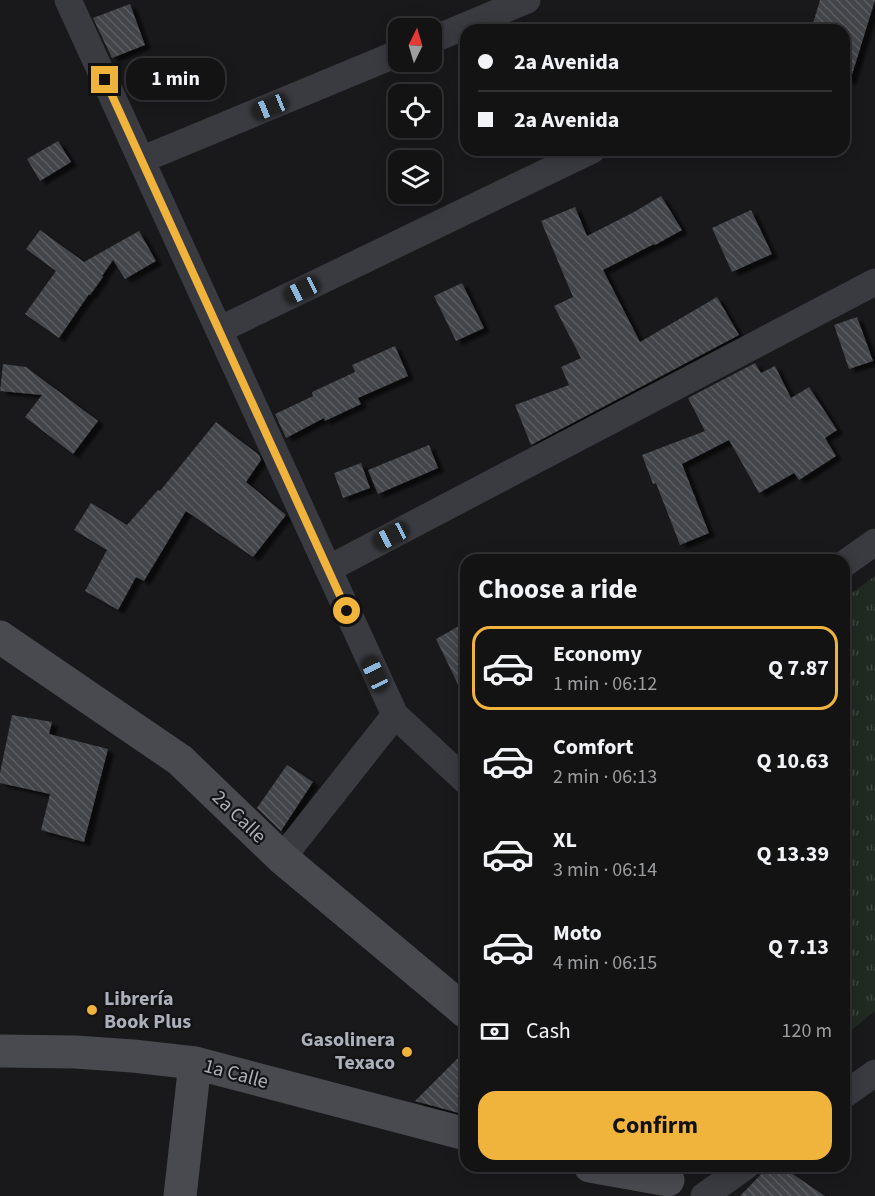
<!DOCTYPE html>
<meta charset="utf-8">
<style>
body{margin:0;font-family:"Source Sans 3",sans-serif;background:#1c1c1d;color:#f1f3f6;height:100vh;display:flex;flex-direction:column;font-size:22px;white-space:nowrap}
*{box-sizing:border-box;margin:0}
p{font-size:20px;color:#9d9ea0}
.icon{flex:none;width:33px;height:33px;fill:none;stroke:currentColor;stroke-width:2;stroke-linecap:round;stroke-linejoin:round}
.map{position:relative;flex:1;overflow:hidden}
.side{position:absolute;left:460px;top:554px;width:390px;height:618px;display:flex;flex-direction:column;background:#131314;border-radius:18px;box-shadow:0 3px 15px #0003,0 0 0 2px #323234}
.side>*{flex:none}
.banner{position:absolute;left:460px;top:24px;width:390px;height:132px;border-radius:18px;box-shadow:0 3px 15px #0003,0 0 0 2px #323234;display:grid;align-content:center;height:132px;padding:0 18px;background:#131314}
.needle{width:39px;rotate:5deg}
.fabs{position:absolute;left:388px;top:18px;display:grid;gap:12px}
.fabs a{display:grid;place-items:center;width:54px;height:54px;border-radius:12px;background:#131314;box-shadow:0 3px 15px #0003,0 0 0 2px #323234;font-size:30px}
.end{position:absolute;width:27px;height:27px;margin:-14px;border:8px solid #f0b43d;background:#111;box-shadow:0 0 0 3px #111}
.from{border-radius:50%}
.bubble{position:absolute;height:42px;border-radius:18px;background:#131314;box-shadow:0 3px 15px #0003,0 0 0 2px #323234;font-size:20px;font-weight:700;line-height:42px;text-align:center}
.car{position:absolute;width:18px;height:36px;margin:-18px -9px;border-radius:8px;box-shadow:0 0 4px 2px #0007;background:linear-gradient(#222 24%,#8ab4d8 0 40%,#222 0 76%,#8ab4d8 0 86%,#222 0)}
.banner b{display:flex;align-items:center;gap:21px;height:57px;font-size:22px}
.banner b+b{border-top:2px solid #323234}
.banner i{width:15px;height:15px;background:#f1f3f6}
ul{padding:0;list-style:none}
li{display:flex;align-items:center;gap:18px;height:84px;margin:0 12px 9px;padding:0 6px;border:3px solid transparent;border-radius:18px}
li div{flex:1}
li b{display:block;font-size:22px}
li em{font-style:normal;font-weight:700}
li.selected{border-color:#f0b43d}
li>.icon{width:54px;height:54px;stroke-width:1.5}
h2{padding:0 18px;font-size:27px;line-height:72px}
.pay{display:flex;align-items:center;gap:15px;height:66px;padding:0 18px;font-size:22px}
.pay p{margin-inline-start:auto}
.cta{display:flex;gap:12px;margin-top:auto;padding:12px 18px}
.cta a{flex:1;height:69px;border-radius:18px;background:#f0b43d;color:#111;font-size:24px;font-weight:700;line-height:69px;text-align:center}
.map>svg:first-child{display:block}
</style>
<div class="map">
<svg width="875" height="1196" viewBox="0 0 875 1196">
<defs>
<pattern id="grass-tufts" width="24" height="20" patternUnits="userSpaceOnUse" patternTransform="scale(1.5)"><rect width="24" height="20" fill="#212a22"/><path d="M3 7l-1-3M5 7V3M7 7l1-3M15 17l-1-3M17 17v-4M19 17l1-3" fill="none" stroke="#3f4640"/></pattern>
<pattern id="building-back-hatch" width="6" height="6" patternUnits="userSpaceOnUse" patternTransform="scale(1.5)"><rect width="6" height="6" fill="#434448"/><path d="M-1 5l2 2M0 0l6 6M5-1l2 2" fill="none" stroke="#5b5c60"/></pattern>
<filter id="shadow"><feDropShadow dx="6" dy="4" stdDeviation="1.5" flood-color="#0009"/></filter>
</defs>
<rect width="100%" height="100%" fill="#19191b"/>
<path fill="url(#grass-tufts)" d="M875,576v435l-30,24v-437z"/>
<path fill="url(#building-back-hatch)" filter="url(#shadow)" d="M820,0h55l-25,81 -6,-1v-50h-33z
M130,4l15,41 -33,13 -19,-40z
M58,141l13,21 -31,19 -13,-22z
M661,196l21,34 -27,15 -1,-1 -51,26 37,72 77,-45 22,38 -208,110 -16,-40 54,-20 -8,-18 20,-9 -27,-52 19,-9 -32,-76 34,-14 12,29 47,-24z
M751,210l21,44 -40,18 -20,-44z
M40,230l44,32 55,-31 17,30 -31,18 -12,-19 -11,16 1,1 -13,18 -1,-1 -30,44 -34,-24 31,-43 -30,-22z
M462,283l22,45 -28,13 -22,-45z
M857,317l16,44 -24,8 -15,-44z
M395,346l13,30 -50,22 3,6 -36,17 -1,-3 -38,20 -11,-24 38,-18 -1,-4 43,-20 -3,-7z
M755,363l6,10 14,-7 16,32 18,-11 28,43 -12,8 11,18 -37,24 -5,-7 -35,20 -30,-53 -47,24 27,69 -29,12 -24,-62 -3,1 -11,-29 63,-24 -17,-33z
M3,364l23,3 72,54 -25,33 -48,-37 17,-22 -42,-4z
M216,422l43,33 2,5 -15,22 40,33 -33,42 -67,-46 -42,70 -8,-4 -18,33 -33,-19 22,-41 -33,-20 17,-27 36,22 31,-35 2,1z
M429,445l9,23 -60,26 -10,-24z
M361,463l9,25 -27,10 -9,-25z
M466,622v79l-30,-62z
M12,715l40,7 -3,12 59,15 -24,93 -43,-12 9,-36 -50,-11v-10z
M287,765l26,17 -32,49 -24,-23z
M466,1050v65l-51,-14z
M769,1166h12l44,30h-85z"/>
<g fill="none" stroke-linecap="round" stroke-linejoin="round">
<path stroke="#3a3b40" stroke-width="27" d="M68,0l327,715 71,66
M432,40l95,-40
M141,160l258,-107
M219,330l373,-180
M844,564l31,-22
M328,569l547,-287
M282,858l113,-143
M844,1095l31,-22
M704,1196l42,-30"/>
<path stroke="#484a50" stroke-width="33" d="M0,637l180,123 102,98 184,154
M0,1051l75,1 58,4 62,7 271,71
M590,1166l78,14
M180,1196l15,-133"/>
</g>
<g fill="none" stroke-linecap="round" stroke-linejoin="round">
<path stroke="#f0b43d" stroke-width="8" d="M105,80l242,531"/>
</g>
<g fill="#f0b43d" stroke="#141416" stroke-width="2">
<circle cx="92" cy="1010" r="6"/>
<circle cx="407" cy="1052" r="6"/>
</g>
<g text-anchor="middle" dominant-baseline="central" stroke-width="4.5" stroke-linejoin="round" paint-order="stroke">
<g font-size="20" fill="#acb0bb" stroke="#141416">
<text transform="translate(239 817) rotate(44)">2a Calle</text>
<text transform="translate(236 1074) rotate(15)">1a Calle</text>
</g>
<g font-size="20" font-weight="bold" fill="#acb0bb" stroke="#141416" text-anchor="start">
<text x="104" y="999">Librería<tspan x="104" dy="23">Book Plus</tspan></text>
<text x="395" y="1040" text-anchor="end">Gasolinera<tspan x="395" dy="23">Texaco</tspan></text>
</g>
</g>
</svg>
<div class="fabs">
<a><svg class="needle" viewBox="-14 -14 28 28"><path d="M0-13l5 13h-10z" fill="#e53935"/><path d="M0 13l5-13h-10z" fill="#9d9ea0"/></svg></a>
<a><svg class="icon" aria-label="locate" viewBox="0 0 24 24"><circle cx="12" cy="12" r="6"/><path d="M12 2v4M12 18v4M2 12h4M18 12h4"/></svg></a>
<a><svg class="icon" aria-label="layers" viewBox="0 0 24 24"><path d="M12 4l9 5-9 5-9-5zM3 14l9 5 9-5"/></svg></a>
</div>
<i class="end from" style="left:347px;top:611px"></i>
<i class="end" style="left:105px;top:80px"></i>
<div class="bubble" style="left:126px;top:58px;width:99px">1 min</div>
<i class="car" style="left:270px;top:107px;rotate:248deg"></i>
<i class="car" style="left:302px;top:290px;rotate:244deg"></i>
<i class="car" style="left:391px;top:536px;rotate:242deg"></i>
<i class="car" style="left:375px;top:674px;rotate:335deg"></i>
<div class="banner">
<b><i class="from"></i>2a Avenida</b>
<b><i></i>2a Avenida</b>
</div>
<section class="side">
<h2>Choose a ride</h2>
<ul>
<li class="selected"><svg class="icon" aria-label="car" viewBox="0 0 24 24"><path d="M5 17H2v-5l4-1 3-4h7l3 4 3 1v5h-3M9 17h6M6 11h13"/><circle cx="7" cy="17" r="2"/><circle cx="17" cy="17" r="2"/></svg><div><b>Economy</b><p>1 min · 06:12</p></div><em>Q 7.87</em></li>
<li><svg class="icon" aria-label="car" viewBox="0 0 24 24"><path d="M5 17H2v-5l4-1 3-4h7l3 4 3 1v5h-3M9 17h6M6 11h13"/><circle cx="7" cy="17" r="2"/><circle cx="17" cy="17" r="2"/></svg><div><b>Comfort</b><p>2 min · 06:13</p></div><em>Q 10.63</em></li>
<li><svg class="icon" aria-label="car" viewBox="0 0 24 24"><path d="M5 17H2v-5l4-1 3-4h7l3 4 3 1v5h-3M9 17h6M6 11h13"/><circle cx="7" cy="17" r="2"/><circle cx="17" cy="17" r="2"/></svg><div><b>XL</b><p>3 min · 06:14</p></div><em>Q 13.39</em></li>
<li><svg class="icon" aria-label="car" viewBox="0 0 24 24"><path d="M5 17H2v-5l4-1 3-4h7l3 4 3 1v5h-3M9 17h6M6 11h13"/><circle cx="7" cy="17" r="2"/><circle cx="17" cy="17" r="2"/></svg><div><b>Moto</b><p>4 min · 06:15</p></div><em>Q 7.13</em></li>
</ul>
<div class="pay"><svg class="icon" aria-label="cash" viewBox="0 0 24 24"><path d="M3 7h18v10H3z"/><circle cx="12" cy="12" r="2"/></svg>Cash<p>120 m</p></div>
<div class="cta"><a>Confirm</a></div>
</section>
</div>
